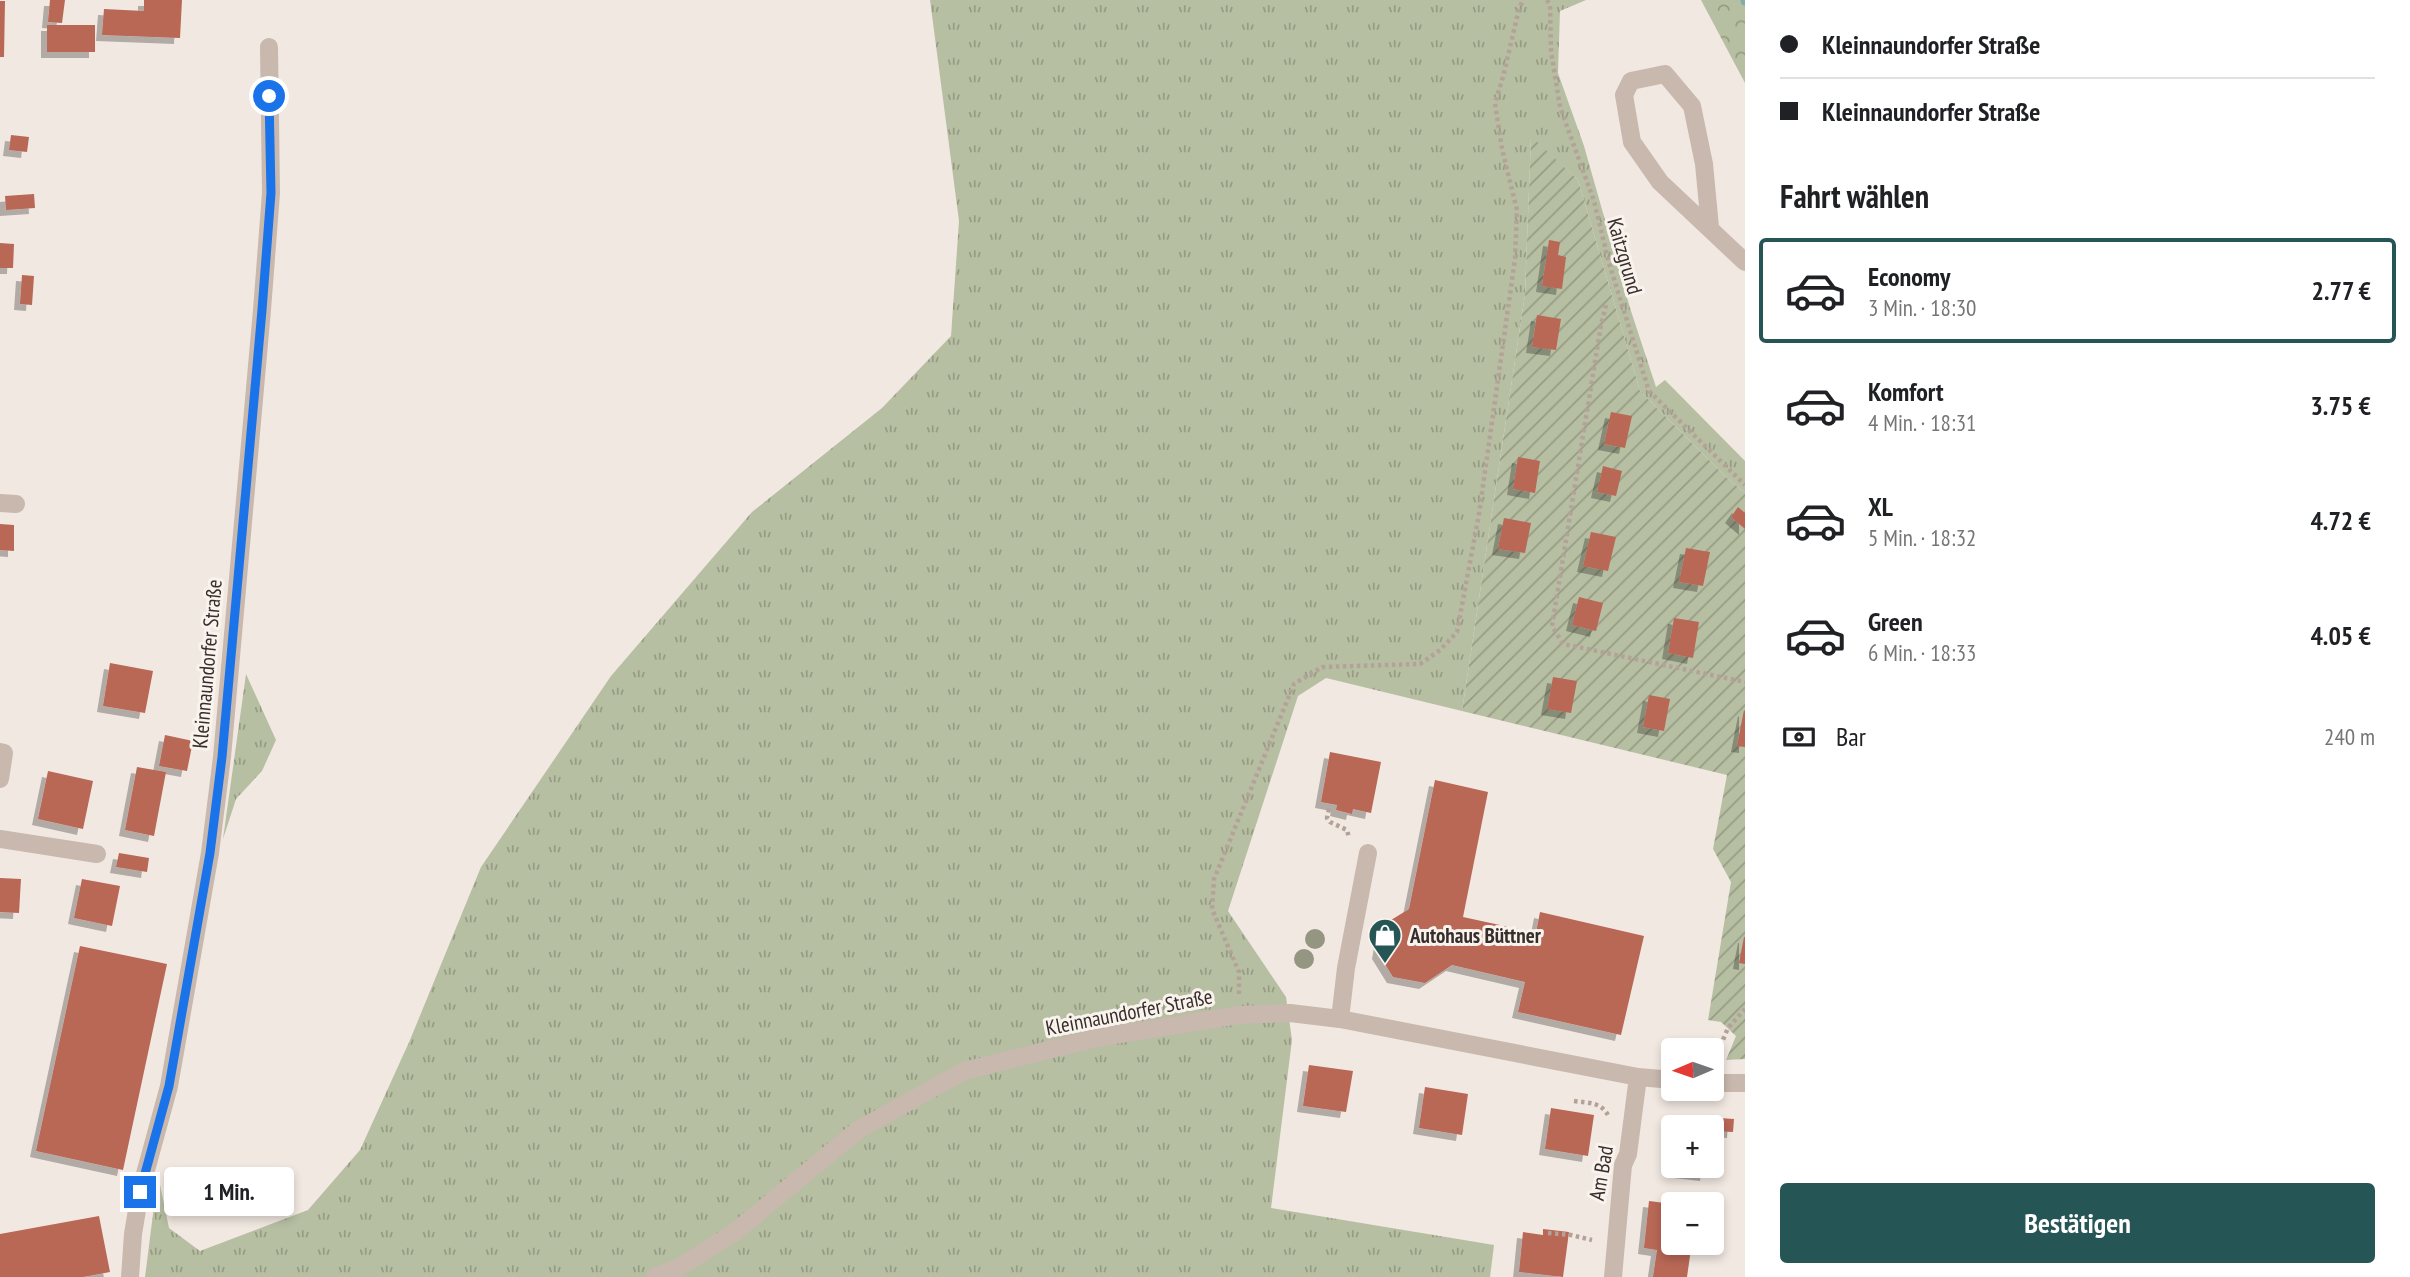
<!DOCTYPE html>
<html lang="de">
<meta charset="utf-8">
<style>
body{margin:0;font-family:"PT Sans Narrow",sans-serif;background:#f2f2f2;color:#202124;height:100vh;display:flex;flex-direction:column;font-size:26px;white-space:nowrap}
*{box-sizing:border-box;margin:0}
p{font-size:23px;color:#757577}
.icon{flex:none;width:38px;height:38px;fill:none;stroke:currentColor;stroke-width:2;stroke-linecap:round;stroke-linejoin:round}
.map{position:relative;flex:1;overflow:hidden}
.drawer{display:flex;flex-direction:column;background:#fff;width:665px}
.drawer>*{flex:none}
.top-card{display:grid;align-content:center;height:154px;padding:0 35px;background:#fff}
.needle{width:46px;rotate:268deg}
.buttons{position:absolute;left:1661px;top:1038px;display:grid;gap:14px}
.buttons a{display:grid;place-items:center;width:63px;height:63px;border-radius:7px;background:#fff;box-shadow:0 4px 10px #0003;font-size:35px}
.end{position:absolute;width:32px;height:32px;margin:-16px;border:9px solid #1a73e8;background:#fff;box-shadow:0 0 0 4px #fff}
.from{border-radius:50%}
.bubble{position:absolute;height:49px;border-radius:7px;background:#fff;box-shadow:0 4px 10px #0003;font-size:23px;font-weight:800;line-height:49px;text-align:center}
.top-card b{display:flex;align-items:center;gap:24px;height:66px;font-size:26px}
.top-card b+b{border-top:2px solid #e0e0e0}
.top-card i{width:18px;height:18px;background:#202124}
ul{padding:0;list-style:none}
li{display:flex;align-items:center;gap:21px;height:105px;margin:0 14px 10px;padding:0 21px;border:4px solid transparent;border-radius:7px}
li div{flex:1}
li b{display:block;font-size:26px}
li em{font-style:normal;font-weight:800}
li.active{border-color:#255554}
li>.icon{width:63px;height:63px;stroke-width:1.5}
h2{padding:0 35px;font-size:32px;line-height:84px}
.pay{display:flex;align-items:center;gap:18px;height:77px;padding:0 35px;font-size:26px}
.pay p{margin-inline-start:auto}
.primary-button{display:flex;gap:14px;margin-top:auto;padding:14px 35px}
.primary-button a{flex:1;height:80px;border-radius:7px;background:#255554;color:#fff;font-size:28px;font-weight:800;line-height:80px;text-align:center}
main{display:flex;flex:1;min-height:0}
.map>svg:first-child{display:block}
</style>
<main>
<div class="map">
<svg width="1745" height="1277" viewBox="0 0 1745 1277">
<defs>
<pattern id="grass-tufts" width="24" height="20" patternUnits="userSpaceOnUse" patternTransform="scale(1.75)"><rect width="24" height="20" fill="#b7bfa2"/><path d="M3 7l-1-3M5 7V3M7 7l1-3M15 17l-1-3M17 17v-4M19 17l1-3" fill="none" stroke="#969c84"/></pattern>
<pattern id="forest-crowns" width="20" height="18" patternUnits="userSpaceOnUse" patternTransform="scale(1.75)"><rect width="20" height="18" fill="#b7bfa2"/><path d="M2 6a3 3 0 1 1 6 0M12 15a3 3 0 1 1 6 0" fill="none" stroke="#969c84"/></pattern>
<pattern id="garden-furrows" width="10" height="10" patternUnits="userSpaceOnUse" patternTransform="scale(1.75)"><rect width="10" height="10" fill="#b7bfa2"/><path d="M-1 1l2-2M0 10L10 0M9 11l2-2" fill="none" stroke="#969c84"/></pattern>
<filter id="shadow"><feDropShadow dx="-6" dy="6" stdDeviation="0" flood-color="#0004"/></filter>
</defs>
<rect width="100%" height="100%" fill="#f1e8e1"/>
<path fill="url(#grass-tufts)" d="M930,0h656l-26,11 -2,62 26,73 46,162 26,79 9,-7 80,81v32l-19,-16 -86,-86 -62,-211 -47,-43 -6,157 -63,417 -136,-33 -28,18 -70,215 58,86 6,43 -21,168 223,37 -4,32h-1345l13,-102 11,53 31,23 108,-41 52,-60 50,-110 71,-173 130,-191 141,-164 130,-104 69,-72 8,-115z
M246,674l30,66 -14,31 -26,28 -13,40z"/>
<path fill="url(#forest-crowns)" d="M1701,0h44v83z"/>
<path fill="url(#garden-furrows)" d="M1531,136l47,44 62,211 86,86 19,16v566l-19,1 10,-24 -15,-14 -13,-2 23,-138 -18,-33 14,-74 -265,-64 63,-417z"/>
<g fill="none" stroke-linecap="round" stroke-linejoin="round">
<path stroke="#83aba9" stroke-width="9" d="M1745,0v1"/>
</g>
<path fill="#b96757" filter="url(#shadow)" d="M50,0h15l-3,23 -14,-1z
M144,0h38l-2,38 -78,-3 2,-26 40,2z
M0,1h5l-1,56h-4z
M47,25h48v27h-48z
M11,135l18,2 -2,15 -18,-2z
M34,194l1,14 -29,2 -1,-14z
M1549,240l11,2 -2,13 8,2 -4,32 -20,-3z
M0,243l14,1 -1,24h-13z
M22,275l12,1 -2,29 -12,-1z
M1537,315l24,4 -5,31 -24,-3z
M1611,412l21,4 -7,32 -21,-4z
M1518,457l22,4 -5,32 -22,-4z
M1603,466l19,5 -6,25 -19,-4z
M1738,507l7,6v16l-14,-12z
M1504,518l27,5 -6,30 -27,-4z
M0,524l14,1v26l-14,-1z
M1591,532l25,5 -8,34 -25,-5z
M1686,548l24,4 -7,34 -24,-4z
M1579,597l24,6 -7,28 -24,-6z
M1674,618l25,4 -6,36 -25,-5z
M110,663l43,8 -8,42 -42,-7z
M1553,677l24,4 -6,32 -24,-4z
M1649,695l21,4 -6,32 -21,-4z
M1744,710l1,1v36l-8,-1z
M165,735l28,6 -6,30 -28,-5z
M1330,752l51,10 -10,51 -18,-4 -1,5 -16,-4 1,-5 -16,-3z
M137,767l29,5 -12,64 -29,-6z
M48,771l45,10 -10,48 -45,-10z
M1435,780l53,12 -25,125 73,16 4,-21 104,24 -23,99 -103,-23 7,-30 -73,-17 -27,18 -32,-6 -15,-24 5,-28 26,-16z
M119,853l30,5 -2,14 -31,-5z
M0,878l21,1 -2,34 -19,-1z
M82,879l38,7 -8,40 -38,-8z
M1744,937h1v27l-6,-1z
M80,946l87,18 -44,206 -87,-19z
M1309,1065l44,6 -7,41 -43,-6z
M1425,1087l43,7 -6,41 -43,-7z
M1551,1108l43,7 -6,41 -43,-7z
M1703,1117l31,2 -1,13 -21,-1v-4h-10z
M1671,1166h36l-1,9 -35,-4z
M1649,1201l24,3v38h19l-5,35h-34l4,-27 -13,-2z
M99,1216l11,56 -27,5h-83v-43z
M1543,1229l26,3 -6,45 -44,-5 4,-40 20,3z"/>
<g fill="none" stroke-linecap="round" stroke-linejoin="round">
<path stroke="#b4a298" stroke-width="4.5" stroke-dasharray="3.5 3.5" stroke-linecap="butt" d="M1547,0l3,5 1,46 9,56 34,94 15,62 40,128 96,94
M1606,305l-5,20 -49,301 11,18 182,38
M1329,809l-2,9 3,4 17,8 2,8
M1239,994v-22l-27,-63 2,-30 80,-195 28,-17 98,-3 20,-14 17,-18 22,-118 36,-255 2,-49 -15,-61 -7,-46 8,-26 16,-68 4,-9
M1715,1059l13,-31 17,-19
M1574,1101c15,2 28,1 35,16
M1548,1233l23,2 21,5"/>
<path stroke="#c8b8ae" stroke-width="18" d="M1710,227l-6,-63 -12,-58 -27,-32 -34,7 -7,14 8,47 28,40 85,80
M0,503l16,1
M0,752l4,1 -4,26
M0,839l97,15
M1340,1019l6,-51 22,-115
M130,1277l3,-43 7,-42 29,-106 41,-233 12,-96 40,-447 9,-117 -2,-146"/>
<path stroke="#c8b8ae" stroke-width="18" d="M1712,1083h33
M655,1277l23,-9 57,-36 123,-102 106,-59 137,-34 138,-22 51,-2 50,6 298,58 35,3
M1613,1277l10,-112 5,-11 10,-77"/>
</g>
<g fill="#959681">
<circle cx="1315" cy="939" r="10"/>
<circle cx="1304" cy="959" r="10"/>
</g>
<g fill="none" stroke-linecap="round" stroke-linejoin="round">
<path stroke="#1a73e8" stroke-width="9" d="M140,1192l29,-106 41,-233 12,-96 40,-447 9,-117 -2,-97"/>
</g>
<defs>
<symbol id="shop-pin" viewBox="-11 -11 22 30"><path d="M0 17L-7.5 6A9.5 9.5 0 1 1 7.5 6Z" fill="#255554" stroke="#f9f2ed"/><path d="M-5-2.5h2.3a2.7 3.5 0 0 1 5.4 0H5L5.5 6h-11ZM-1.5-2.5h3a1.5 2.3 0 0 0-3 0Z" fill="#fff"/></symbol>
</defs>
<g fill-rule="evenodd">
<use href="#shop-pin" x="1366" y="916" width="38" height="52"/>
</g>
<g text-anchor="middle" dominant-baseline="central" stroke-width="6" stroke-linejoin="round" paint-order="stroke">
<g font-size="21" fill="#372e2b" stroke="#f9f2ed">
<text transform="translate(1625 256) rotate(74)">Kaitzgrund</text>
<text transform="translate(207 664) rotate(-85)">Kleinnaundorfer Straße</text>
<text transform="translate(1129 1012) rotate(-11)">Kleinnaundorfer Straße</text>
<text transform="translate(1601 1173) rotate(-80)">Am Bad</text>
</g>
<g font-size="21" font-weight="bold" fill="#372e2b" stroke="#f9f2ed" text-anchor="start">
<text x="1410" y="935">Autohaus Büttner</text>
</g>
</g>
</svg>
<div class="buttons">
<a><svg class="needle" viewBox="-14 -14 28 28"><path d="M0-13l5 13h-10z" fill="#e53935"/><path d="M0 13l5-13h-10z" fill="#757577"/></svg></a>
<a>+</a>
<a>−</a>
</div>
<i class="end from" style="left:269px;top:96px"></i>
<i class="end" style="left:140px;top:1192px"></i>
<div class="bubble" style="left:164px;top:1167px;width:130px">1 Min.</div>
</div>
<section class="drawer">
<div class="top-card">
<b><i class="from"></i>Kleinnaundorfer Straße</b>
<b><i></i>Kleinnaundorfer Straße</b>
</div>
<h2>Fahrt wählen</h2>
<ul>
<li class="active"><svg class="icon" aria-label="car" viewBox="0 0 24 24"><path d="M5 17H2v-5l4-1 3-4h7l3 4 3 1v5h-3M9 17h6M6 11h13"/><circle cx="7" cy="17" r="2"/><circle cx="17" cy="17" r="2"/></svg><div><b>Economy</b><p>3 Min. · 18:30</p></div><em>2.77 €</em></li>
<li><svg class="icon" aria-label="car" viewBox="0 0 24 24"><path d="M5 17H2v-5l4-1 3-4h7l3 4 3 1v5h-3M9 17h6M6 11h13"/><circle cx="7" cy="17" r="2"/><circle cx="17" cy="17" r="2"/></svg><div><b>Komfort</b><p>4 Min. · 18:31</p></div><em>3.75 €</em></li>
<li><svg class="icon" aria-label="car" viewBox="0 0 24 24"><path d="M5 17H2v-5l4-1 3-4h7l3 4 3 1v5h-3M9 17h6M6 11h13"/><circle cx="7" cy="17" r="2"/><circle cx="17" cy="17" r="2"/></svg><div><b>XL</b><p>5 Min. · 18:32</p></div><em>4.72 €</em></li>
<li><svg class="icon" aria-label="car" viewBox="0 0 24 24"><path d="M5 17H2v-5l4-1 3-4h7l3 4 3 1v5h-3M9 17h6M6 11h13"/><circle cx="7" cy="17" r="2"/><circle cx="17" cy="17" r="2"/></svg><div><b>Green</b><p>6 Min. · 18:33</p></div><em>4.05 €</em></li>
</ul>
<div class="pay"><svg class="icon" aria-label="cash" viewBox="0 0 24 24"><path d="M3 7h18v10H3z"/><circle cx="12" cy="12" r="2"/></svg>Bar<p>240 m</p></div>
<div class="primary-button"><a>Bestätigen</a></div>
</section>
</main>
